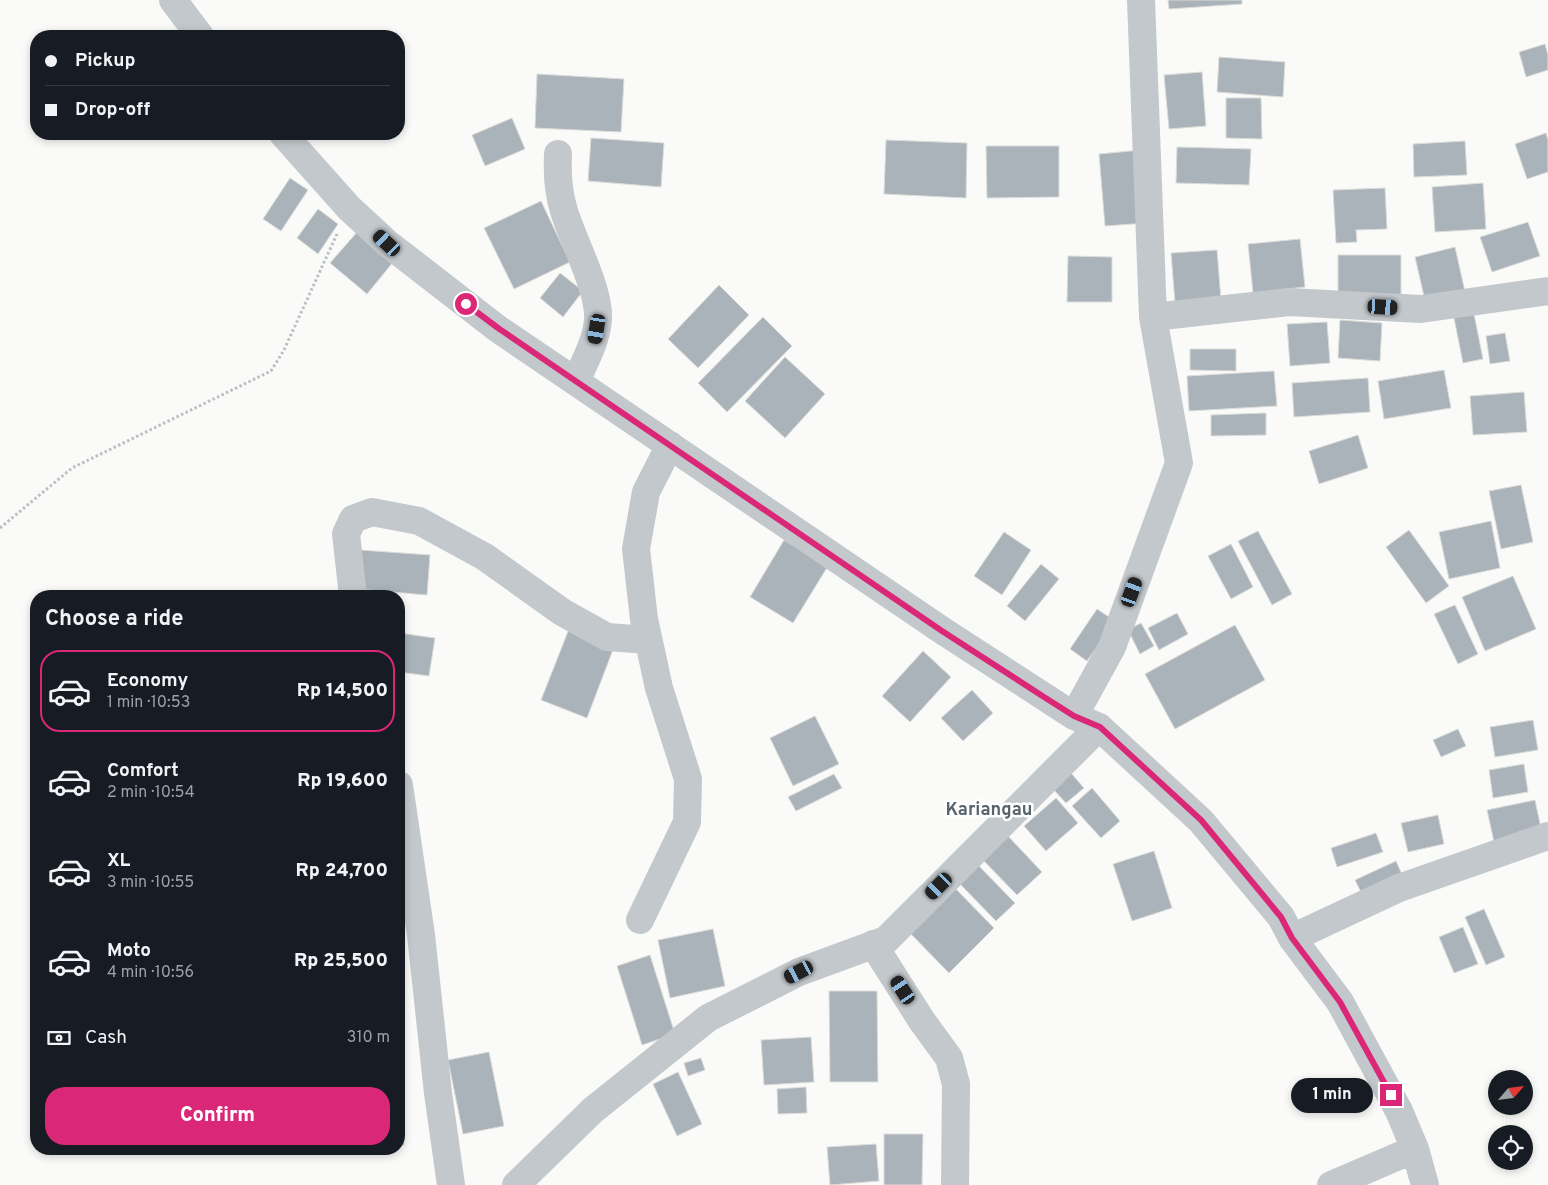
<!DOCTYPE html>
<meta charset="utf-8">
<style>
body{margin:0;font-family:Overpass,sans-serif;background:#20242c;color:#f1f3f6;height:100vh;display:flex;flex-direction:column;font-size:19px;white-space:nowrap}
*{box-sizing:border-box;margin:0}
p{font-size:16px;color:#9ea1a6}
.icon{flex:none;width:28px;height:28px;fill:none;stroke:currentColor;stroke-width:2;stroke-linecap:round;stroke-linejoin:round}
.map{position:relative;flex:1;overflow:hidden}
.drawer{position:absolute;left:30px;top:590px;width:375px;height:565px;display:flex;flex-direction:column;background:#171b24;border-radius:20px;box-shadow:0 2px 8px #0003}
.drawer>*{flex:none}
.hud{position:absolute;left:30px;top:30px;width:375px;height:110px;border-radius:20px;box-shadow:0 2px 8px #0003;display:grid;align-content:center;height:110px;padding:0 15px;background:#171b24}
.needle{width:32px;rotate:62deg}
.tools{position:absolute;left:1488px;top:1070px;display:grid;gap:10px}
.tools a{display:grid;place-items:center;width:45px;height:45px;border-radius:50%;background:#171b24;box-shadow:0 2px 8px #0003;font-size:25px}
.end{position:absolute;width:22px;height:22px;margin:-11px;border:6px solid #db2777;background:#fff;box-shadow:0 0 0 2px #fff}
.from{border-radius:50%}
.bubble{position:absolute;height:35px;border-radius:18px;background:#171b24;box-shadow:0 2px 8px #0003;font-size:16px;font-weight:800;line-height:35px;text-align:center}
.car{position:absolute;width:15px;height:30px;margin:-15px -8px;border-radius:6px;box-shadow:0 0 4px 1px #0007;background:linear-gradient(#222 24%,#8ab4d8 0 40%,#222 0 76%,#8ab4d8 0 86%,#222 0)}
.hud b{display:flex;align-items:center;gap:18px;height:48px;font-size:19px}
.hud b+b{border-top:1px solid #363941}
.hud i{width:12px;height:12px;background:#f1f3f6}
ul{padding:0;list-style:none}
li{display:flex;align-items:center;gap:15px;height:82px;margin:0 10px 8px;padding:0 5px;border:2px solid transparent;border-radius:20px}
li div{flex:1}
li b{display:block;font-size:19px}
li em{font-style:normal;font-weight:800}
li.selected{border-color:#db2777}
li>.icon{width:45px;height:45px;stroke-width:1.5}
h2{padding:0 15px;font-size:22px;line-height:60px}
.pay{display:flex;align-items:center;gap:12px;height:55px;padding:0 15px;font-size:19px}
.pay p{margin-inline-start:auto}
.action{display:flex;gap:10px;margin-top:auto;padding:10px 15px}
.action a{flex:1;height:58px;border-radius:20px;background:#db2777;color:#fff;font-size:20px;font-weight:800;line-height:58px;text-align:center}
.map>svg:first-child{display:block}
</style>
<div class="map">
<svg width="1548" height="1185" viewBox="0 0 1548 1185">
<rect width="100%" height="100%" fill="#fafaf8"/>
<path fill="#aab3b9" stroke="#dcdcda" d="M1168,0h74v4l-73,5z
M1545,44l3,11v15l-22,7 -7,-25z
M1219,57l66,5 -2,35 -66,-5z
M1202,72l4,54 -37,3 -5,-54z
M537,74l87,5 -3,53 -86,-4z
M1226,98h35l1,41 -36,-1z
M512,118l13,31 -40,17 -13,-31z
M1546,133l2,7v32l-21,7 -12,-35z
M591,138l73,5 -3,44 -73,-6z
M886,140l81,3 -1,55 -82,-4z
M1465,141l2,34 -53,2 -1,-33z
M986,146h73v51l-72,1z
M1177,147l74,2 -2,36 -73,-2z
M1141,150l6,73 -42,3 -6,-72z
M290,178l18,12 -27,41 -18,-12z
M1483,183l3,46 -51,3 -3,-45z
M1385,188l2,41 -31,1 1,12 -21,1 -3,-53z
M541,201l29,61 -56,27 -30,-61z
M318,209l20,15 -20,30 -21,-16z
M1528,222l12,34 -48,16 -12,-35z
M358,231l36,30 -27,33 -37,-31z
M1300,239l5,48 -52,6 -5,-49z
M1455,247l11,49 -40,9 -11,-48z
M1217,250l4,50 -46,3 -4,-50z
M1338,255h63v40h-63z
M1068,256l44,1v45h-45z
M560,273l23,18 -20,26 -23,-19z
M719,285l30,30 -51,53 -30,-29z
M1473,309l10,50 -20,4 -10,-50z
M763,317l29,29 -65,66 -29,-29z
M1340,320l42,3 -2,38 -42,-3z
M1327,322l3,41 -40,3 -3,-42z
M1505,333l5,28 -20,3 -4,-28z
M1190,349h46v22l-46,-1z
M785,357l40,37 -40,44 -40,-37z
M1444,370l7,38 -67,11 -6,-38z
M1274,371l3,35 -88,5 -2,-35z
M1368,378l2,34 -76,5 -2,-34z
M1524,392l3,40 -54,3 -3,-39z
M1266,413v22l-55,1v-21z
M1358,435l10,33 -49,16 -10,-33z
M1521,485l12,57 -32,7 -12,-58z
M1491,521l9,47 -51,11 -10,-47z
M1409,530l40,56 -23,17 -40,-56z
M1258,531l34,63 -20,11 -34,-64z
M1004,532l27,18 -29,45 -28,-19z
M784,540l44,26 -35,57 -43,-26z
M1231,544l22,43 -22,12 -23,-43z
M360,550l70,5 -3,40 -70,-6z
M1041,564l18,15 -34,42 -18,-15z
M1513,576l23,53 -51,22 -23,-54z
M1455,605l23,49 -20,10 -24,-50z
M1097,609l18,12 -28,40 -17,-12z
M1177,613l11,21 -29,16 -11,-22z
M1141,623l13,23 -14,8 -12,-24z
M1235,625l30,55 -90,49 -30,-55z
M569,629l45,18 -27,71 -46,-18z
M399,633l36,5 -6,38 -30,-4z
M923,651l28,26 -41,45 -28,-26z
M972,690l21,23 -30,28 -22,-23z
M815,716l24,48 -46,22 -23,-48z
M1533,720l5,30 -43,7 -5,-30z
M1458,729l8,17 -25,11 -8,-17z
M1524,764l4,28 -35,6 -4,-28z
M1071,773l13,15 -18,15 -13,-14z
M834,774l8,14 -46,23 -8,-14z
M1092,788l28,33 -19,17 -29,-32z
M1056,798l22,25 -32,28 -22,-25z
M1535,800l7,33 -48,9 -7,-32z
M1438,815l6,29 -36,8 -7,-29z
M1376,833l7,19 -46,15 -6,-19z
M1007,835l35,37 -25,23 -35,-36z
M1154,851l18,57 -40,13 -19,-57z
M1396,861l8,18 -40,19 -9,-18z
M976,863l39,40 -19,18 -38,-39z
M951,884l43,44 -45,45 -43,-44z
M1484,909l21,48 -19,8 -21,-48z
M1463,927l15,37 -24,9 -15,-36z
M713,929l12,57 -55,12 -12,-58z
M650,955l25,79 -33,11 -25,-79z
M829,991h48l1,91h-48z
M811,1037l3,45 -50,3 -3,-45z
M489,1052l15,74 -41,8 -15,-74z
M701,1058l4,12 -17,6 -4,-13z
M678,1072l24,52 -25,12 -24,-52z
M806,1087l1,26 -29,1 -1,-25z
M399,1095h5v50h-5z
M884,1134h39l-1,51h-38z
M876,1144l3,37 -49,4 -3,-38z"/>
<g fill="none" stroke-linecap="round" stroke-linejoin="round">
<path stroke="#bbbfc2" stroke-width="3" stroke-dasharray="2.5 2.5" stroke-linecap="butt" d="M0,528l72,-60 199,-97 13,-21 53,-116"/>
<path stroke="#c3c8cc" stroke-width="28" d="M173,0l27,36
M283,134l66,74 38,35 111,86 445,302 131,85 25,11 102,94 80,96 11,21 48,64 59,109 16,38 10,36
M558,154c-1,20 0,38 6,57 9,30 36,79 34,109 -2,22 -13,41 -22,61
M1153,317l136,-15 132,7 127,-18
M353,596l-7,-62 7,-15 19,-7 47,9 66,36 77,55 45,25 41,3
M1074,716l38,-69 67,-184 -26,-146 -12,-317
M399,785l22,150 17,158 13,92
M640,920l47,-98 1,-43 -29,-91 -15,-69 -8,-70 10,-57 24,-47
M1292,938l107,-50 149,-52
M873,944l49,77 27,37 7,26 -1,101
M516,1185l77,-75 115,-92 91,-46 87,-32 213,-213
M1331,1185l84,-36"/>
</g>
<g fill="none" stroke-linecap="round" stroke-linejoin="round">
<path stroke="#db2777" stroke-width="6" d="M466,304l32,24 444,303 102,66 30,19 26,11 101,93 80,97 11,21 48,64 51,93"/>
</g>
<g text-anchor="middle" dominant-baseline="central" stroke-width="5" stroke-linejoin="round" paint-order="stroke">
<g font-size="18" font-weight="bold" fill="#57646e" stroke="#fff">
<text x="989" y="810">Kariangau</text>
</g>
</g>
</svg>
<div class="tools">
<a><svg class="needle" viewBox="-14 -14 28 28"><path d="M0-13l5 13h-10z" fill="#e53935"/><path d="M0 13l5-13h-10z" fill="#9ea1a6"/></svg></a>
<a><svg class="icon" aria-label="locate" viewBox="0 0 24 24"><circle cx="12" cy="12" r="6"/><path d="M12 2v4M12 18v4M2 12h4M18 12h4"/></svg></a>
</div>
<i class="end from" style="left:466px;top:304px"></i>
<i class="end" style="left:1391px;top:1095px"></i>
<div class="bubble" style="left:1291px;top:1078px;width:82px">1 min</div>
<i class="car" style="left:387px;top:243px;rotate:313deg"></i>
<i class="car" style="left:1383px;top:307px;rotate:93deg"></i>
<i class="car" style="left:597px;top:329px;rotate:189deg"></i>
<i class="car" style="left:1132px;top:592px;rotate:20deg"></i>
<i class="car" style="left:939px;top:886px;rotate:225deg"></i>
<i class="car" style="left:799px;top:972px;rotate:243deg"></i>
<i class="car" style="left:903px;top:990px;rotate:327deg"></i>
<div class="hud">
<b><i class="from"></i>Pickup</b>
<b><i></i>Drop-off</b>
</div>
<section class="drawer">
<h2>Choose a ride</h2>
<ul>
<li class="selected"><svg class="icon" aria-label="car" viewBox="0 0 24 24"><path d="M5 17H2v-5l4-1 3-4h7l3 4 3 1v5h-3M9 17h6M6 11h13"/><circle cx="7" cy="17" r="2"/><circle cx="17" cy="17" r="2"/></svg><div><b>Economy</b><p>1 min · 10:53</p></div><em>Rp 14,500</em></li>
<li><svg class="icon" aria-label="car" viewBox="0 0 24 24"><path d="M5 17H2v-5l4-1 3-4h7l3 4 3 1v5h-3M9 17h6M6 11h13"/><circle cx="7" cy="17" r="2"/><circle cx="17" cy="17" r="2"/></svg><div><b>Comfort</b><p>2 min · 10:54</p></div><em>Rp 19,600</em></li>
<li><svg class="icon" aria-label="car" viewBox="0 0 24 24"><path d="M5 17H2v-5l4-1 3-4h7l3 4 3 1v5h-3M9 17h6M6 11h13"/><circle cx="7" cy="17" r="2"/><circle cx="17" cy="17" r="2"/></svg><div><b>XL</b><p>3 min · 10:55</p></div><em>Rp 24,700</em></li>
<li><svg class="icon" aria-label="car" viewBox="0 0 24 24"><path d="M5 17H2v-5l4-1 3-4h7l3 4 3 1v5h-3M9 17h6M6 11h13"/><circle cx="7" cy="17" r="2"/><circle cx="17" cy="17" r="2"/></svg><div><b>Moto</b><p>4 min · 10:56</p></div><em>Rp 25,500</em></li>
</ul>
<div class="pay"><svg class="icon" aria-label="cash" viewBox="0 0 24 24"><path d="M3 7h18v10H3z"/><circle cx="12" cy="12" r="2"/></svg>Cash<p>310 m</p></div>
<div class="action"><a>Confirm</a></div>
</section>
</div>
